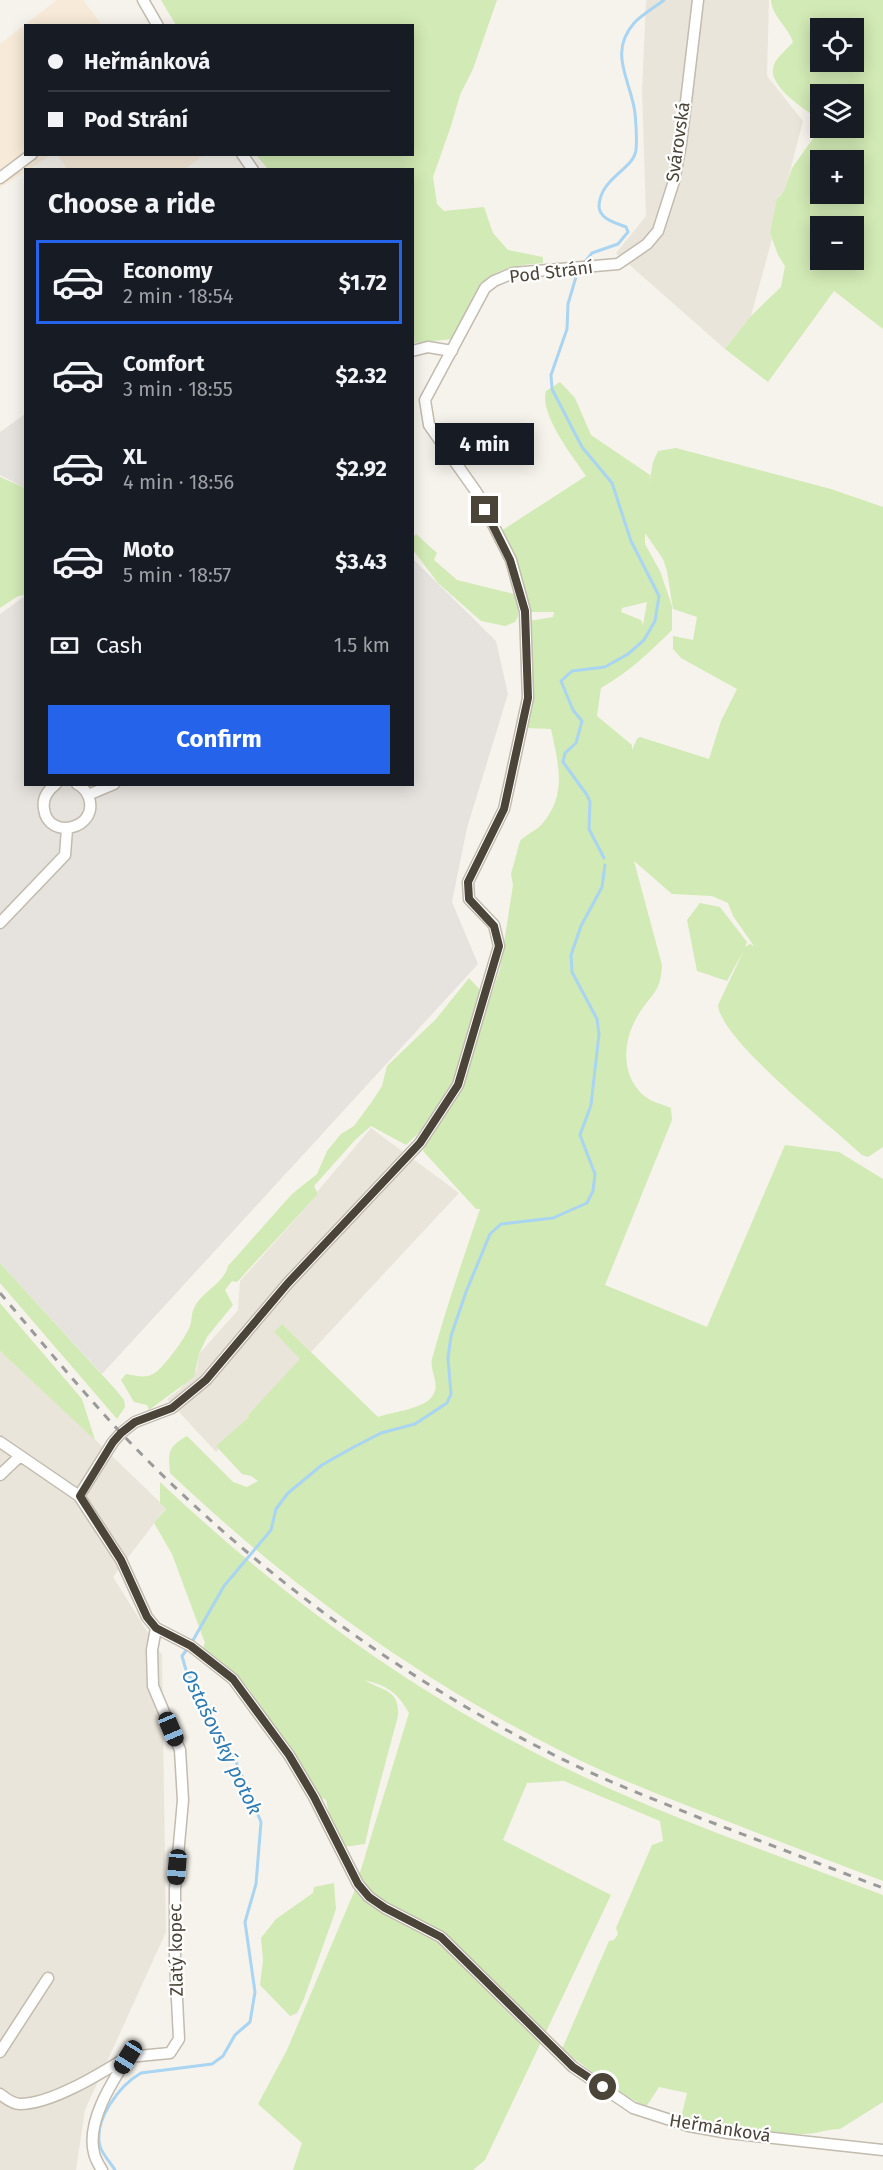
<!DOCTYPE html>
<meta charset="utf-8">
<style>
body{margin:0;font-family:"Fira Sans",sans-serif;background:#20242c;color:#f1f3f6;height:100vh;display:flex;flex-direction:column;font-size:22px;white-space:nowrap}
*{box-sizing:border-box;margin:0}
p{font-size:20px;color:#9ea1a6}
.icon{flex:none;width:33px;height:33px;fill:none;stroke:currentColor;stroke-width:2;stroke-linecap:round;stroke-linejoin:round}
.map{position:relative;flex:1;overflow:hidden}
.panel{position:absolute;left:24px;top:168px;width:390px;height:618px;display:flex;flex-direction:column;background:#171b24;border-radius:0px;box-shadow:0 3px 15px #0003}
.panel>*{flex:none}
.hud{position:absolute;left:24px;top:24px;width:390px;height:132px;border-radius:0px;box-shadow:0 3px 15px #0003;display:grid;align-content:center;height:132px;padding:0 24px;background:#171b24}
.fabs{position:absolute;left:810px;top:18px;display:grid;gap:12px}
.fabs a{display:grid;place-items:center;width:54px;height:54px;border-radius:0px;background:#171b24;box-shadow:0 3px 15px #0003;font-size:30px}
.end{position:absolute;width:27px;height:27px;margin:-14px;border:8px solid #4b4439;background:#fff;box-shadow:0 0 0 3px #fff}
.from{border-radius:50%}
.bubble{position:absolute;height:42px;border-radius:0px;background:#171b24;box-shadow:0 3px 15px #0003;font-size:20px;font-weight:700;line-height:42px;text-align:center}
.car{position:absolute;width:18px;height:36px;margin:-18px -9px;border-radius:8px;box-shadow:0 0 4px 2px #0007;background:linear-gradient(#222 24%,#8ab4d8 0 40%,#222 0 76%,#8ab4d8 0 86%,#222 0)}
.hud b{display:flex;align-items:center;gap:21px;height:57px;font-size:22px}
.hud b+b{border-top:2px solid #363941}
.hud i{width:15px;height:15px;background:#f1f3f6}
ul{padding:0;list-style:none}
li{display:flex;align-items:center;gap:18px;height:84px;margin:0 12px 9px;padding:0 12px;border:3px solid transparent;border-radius:0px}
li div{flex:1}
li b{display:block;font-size:22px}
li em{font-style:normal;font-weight:700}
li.active{border-color:#2563eb}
li>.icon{width:54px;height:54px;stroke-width:1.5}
h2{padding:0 24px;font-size:27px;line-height:72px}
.pay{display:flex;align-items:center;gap:15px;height:66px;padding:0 24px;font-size:22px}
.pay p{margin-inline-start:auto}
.primary-button{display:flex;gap:12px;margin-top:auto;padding:12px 24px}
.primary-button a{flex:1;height:69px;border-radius:0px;background:#2563eb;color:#fff;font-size:24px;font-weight:700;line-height:69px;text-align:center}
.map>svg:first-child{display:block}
</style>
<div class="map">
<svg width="883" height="2170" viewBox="0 0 883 2170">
<rect width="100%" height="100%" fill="#f6f3ec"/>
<path fill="#eae5da" d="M646,0h123l-2,76 36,45 -16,62 -3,8 -5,5 -9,37 2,6 -21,77 -26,33 -109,-96 30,-37 -4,-125z
M371,1128l88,65 -148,159 -29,-28 -8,8 27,27 -53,56 1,2 -32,29 2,3 -3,3 -49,-53 12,-9 18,-20 2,-16 39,-44 2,-29 78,-87 -1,-2z
M0,1351l83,77 83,80 -53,69 49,78 4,277 -81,178 -9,60h-76z"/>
<path fill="#f7ead8" d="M57,0h26l19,25 -76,1v128l25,1 -51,33v-144z
M200,155l1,2 -16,12 -117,1 -11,-15z"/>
<path fill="#e6e2dd" d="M25,414v74l-25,-13v-43z
M413,559l83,82 12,53 -41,134 -15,74 26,62 -376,410 -102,-111v-649l25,-18 1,188h386z"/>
<path fill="#d2eab5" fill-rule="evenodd" d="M161,0h336l-24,69 -13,26 -9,31 -18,51 4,27 7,7 40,-4 9,26 15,17 35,7v6c-71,5 -60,24 -90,76l-40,4 -1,-173 -144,-1 -12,-14 156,-1v-128l-236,-1z
M771,0h112v329l-49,-38 -66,91 -43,-33 26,-33 30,-29 4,-21 -7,-11 -8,-22 7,-34 7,-8 8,-23 25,-35 14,3 3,-4 -3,-4h23v-34h-34v26c-14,-10 -50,-32 -47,-51 1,-11 14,-19 20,-27 -5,-15 -21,-26 -22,-42zM820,28h34v34h-34zM820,160h34v34h-34zM820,226h34v34h-34z
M560,382l15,16 16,37 59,40 -1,9 4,-22 5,-11 18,-3 155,41 52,18v640l-15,10 -6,-2c-29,-28 -141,-114 -144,-150l26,-55 -17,31 -30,-10 -10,-51 13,-17 20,4 27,35 -2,5 5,-3 4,2 -21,-30 -5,-13 -16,-7 -40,-2 -38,-33 28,104c-1,29 -12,29 -25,52 -16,27 -16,65 13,83 6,3 15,5 21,8l1,12 -67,165 102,42 78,-182 54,7 44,27v702c-61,-23 -121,-46 -182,-70 -46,-18 -93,-36 -138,-59 -146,-73 -275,-167 -393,-279 -2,-21 -2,-26 17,-37l46,46 14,5 11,-6 -7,-5 -9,-2 -26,-28 33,-29 -1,-2 52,-56 -26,-27 8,-8 96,93c15,-5 42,-8 52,-18 13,-13 -1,-27 2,-40 14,-51 31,-100 48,-150h-4l-53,-58 56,-120 21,-62 13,-84 -2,-11 9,-33c6,-7 16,-10 22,-17 26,-30 16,-61 9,-95l-25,-1 3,-107 24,-4 1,-5h-26l-4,-26 -23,-55 85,-55c-13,-19 -47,-62 -40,-85zM645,533l18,26 4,12 6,38 24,8 -4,23 -20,-4v13l8,9 56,31 -16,32 -12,38 -69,-22 -3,2 -5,11v-5l-35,-29 4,-28c28,-16 49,-36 71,-58v-24l-12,-35 -15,-27zM647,602l-4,23 -2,-5 -20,-8 1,-4z
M0,477l25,11 1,107 -8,1 -18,12z
M416,534l21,19 -3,7 23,20 61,15v21l-3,6 -10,4 -24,-5 -43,-38 -25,-33v-13z
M469,978l13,14 -28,88 -6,12 -21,33 -21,20 -35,-19 -16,14 -41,46 4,8 -81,88 -5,-1 -7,9 8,15 -26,32 -8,17 -5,23 -45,33 -2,-5 -13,-3 -13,-22 5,-6c9,1 18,5 27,0 10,-5 33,-37 37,-48 2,-5 1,-12 4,-18 8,-17 30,-24 34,-42l64,-72 25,-20 10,-23 14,-17 13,-8 19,-26 9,-14 5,-20 49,-47z
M0,1263l116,127 8,10 1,7 -8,12 -117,-136z
M0,1303l82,96 13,41 -95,-89z
M160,1482c120,113 251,210 399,283 104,51 215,89 324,130v207l-43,27c-13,0 -24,5 -37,5 -42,0 -82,-8 -122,-16l6,-25 -28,-6 -13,20 -32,-18 -52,-40 47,-108 5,-1 4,-6 -2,-6 36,-83 11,-4 -3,-20 -96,-40 -37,2 -24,57 108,55 -126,265 -12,10h-180l9,-27 -44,-39 29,-54 67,-158 55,-179c-12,-21 -21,-27 -45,-33 18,11 36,9 34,36l-26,97 -7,31 -21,3 -14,-29 -4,-18 -6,-3 -71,-108 -18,-19 -28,-22 2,-5 -33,-89 -18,-31 12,-14 -6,-6z
M334,1883l2,26 -3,9 -29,81 -7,14 -7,3 -30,-31 3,-25 -2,-22 15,-19 37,-26 1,-6z"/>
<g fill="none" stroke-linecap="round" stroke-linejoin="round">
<path stroke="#a9d4f2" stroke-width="3" d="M584,263l8,-10 26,-9 10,-12 -2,-5c-10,-4 -27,-8 -27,-21 1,-28 35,-37 37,-56 1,-11 0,-26 -1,-37 -4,-33 -28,-60 0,-91 8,-8 20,-15 29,-22
M578,270l-10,34 -1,25 -16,46 1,14 30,58 30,36 19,58 28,55 -4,25 -11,19 -16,14 -23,13 -33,4 -11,10 12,29 9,11 -6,22 -11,10 -2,9 24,33 3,7 -1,27 15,29
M192,1642l32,-56 47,-56 5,-21 12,-16 34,-28 30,-17 29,-15 34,-9 32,-21 4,-9 -3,-36 3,-22 15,-44 24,-58 11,-10 52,-6 34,-15 6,-12 2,-17 -15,-39 11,-30 8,-71 -2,-15 -25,-47 -1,-17 10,-29 21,-39 3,-22
M115,2170c-4,-7 -13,-16 -15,-24 -7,-26 20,-61 41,-73l71,-9 11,-8 12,-21 15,-13 5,-30 -10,-70 11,-38 5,-62 -24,-58 -51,-94 -4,-14 6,-8"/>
<defs>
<path id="minor" d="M143,0l15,26
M242,154l11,16
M0,178l32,-24
M412,351l16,-4 24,4
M56,784c-8,6 -14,14 -12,25 4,32 55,20 45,-11 -2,-6 -6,-11 -12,-14
M88,795l26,-11
M0,923l65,-68 2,-26
M0,1442l79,54 42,64 26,57 9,11 35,18 42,33 56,76 25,42 44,87 11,13 16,11 56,29 132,130 60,41 56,18 39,7 155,17
M0,1475l20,-19
M79,1496l34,-54 8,-9 14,-11 37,-14 34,-28 82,-97 132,-140 38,-58 41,-139 -5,-21 -25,-26 -1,-17 36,-73 24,-111 -3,-87 -14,-51 -34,-67 -48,-68 -4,-25 60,-112 9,-7 19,-8 105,-9 29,-20 11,-13 16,-50 7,-37 17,-144
M0,2052l48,-74
M0,2094c5,4 14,10 20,10 31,0 78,-29 104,-45
M102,2170c-3,-5 -7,-11 -8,-17 -8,-31 18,-71 34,-96l42,-4 9,-14 -4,-80v-70l8,-89 -3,-50 -27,-64 -1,-36 4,-22"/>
</defs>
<use href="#minor" stroke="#c2bbae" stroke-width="13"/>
<use href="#minor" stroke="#fff" stroke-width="10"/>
<path stroke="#9a9a9a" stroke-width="3" stroke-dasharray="8 8" stroke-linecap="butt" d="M0,1293c40,47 79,95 121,140 126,133 275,243 439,325 46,23 93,41 140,60 61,23 122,47 183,70"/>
</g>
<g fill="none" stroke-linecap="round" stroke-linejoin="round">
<path stroke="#4b4439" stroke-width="8" d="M485,510l25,50 15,51 3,87 -24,111 -36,73 1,17 25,27 5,20 -41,139 -38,58 -132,140 -82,97 -34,28 -37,14 -14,11 -8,9 -33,54 41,64 26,57 9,11 35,18 42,33 56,76 25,42 44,87 11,13 16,11 56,29 132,130 30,20"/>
</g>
<g text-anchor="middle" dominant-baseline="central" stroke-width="4.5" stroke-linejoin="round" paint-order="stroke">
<g font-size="18" fill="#4b4439" stroke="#fff">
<text transform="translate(678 142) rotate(-82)">Svárovská</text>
<text transform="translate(551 272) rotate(-7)">Pod Strání</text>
<text transform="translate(176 1950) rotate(-91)">Zlatý kopec</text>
<text transform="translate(720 2128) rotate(9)">Heřmánková</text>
</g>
<g font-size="20" font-style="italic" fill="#2e7ab2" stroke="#fff">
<text transform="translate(222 1742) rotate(64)">Ostašovský potok</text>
</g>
</g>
</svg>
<div class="fabs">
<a><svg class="icon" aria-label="locate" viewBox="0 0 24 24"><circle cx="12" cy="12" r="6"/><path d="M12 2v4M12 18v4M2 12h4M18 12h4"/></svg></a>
<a><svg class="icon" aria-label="layers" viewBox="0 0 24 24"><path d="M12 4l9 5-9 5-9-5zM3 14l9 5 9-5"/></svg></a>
<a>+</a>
<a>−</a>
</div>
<i class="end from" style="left:603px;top:2087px"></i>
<i class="end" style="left:485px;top:510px"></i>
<div class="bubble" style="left:435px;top:423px;width:99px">4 min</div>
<i class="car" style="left:171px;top:1729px;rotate:157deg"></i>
<i class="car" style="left:177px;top:1867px;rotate:185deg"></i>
<i class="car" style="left:128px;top:2057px;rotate:212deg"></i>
<div class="hud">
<b><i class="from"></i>Heřmánková</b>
<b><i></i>Pod Strání</b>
</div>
<section class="panel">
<h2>Choose a ride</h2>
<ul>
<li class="active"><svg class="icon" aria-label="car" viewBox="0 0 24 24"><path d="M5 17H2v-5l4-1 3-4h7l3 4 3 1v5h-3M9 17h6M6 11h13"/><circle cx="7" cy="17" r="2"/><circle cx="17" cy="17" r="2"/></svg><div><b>Economy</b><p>2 min · 18:54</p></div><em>$1.72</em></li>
<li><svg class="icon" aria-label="car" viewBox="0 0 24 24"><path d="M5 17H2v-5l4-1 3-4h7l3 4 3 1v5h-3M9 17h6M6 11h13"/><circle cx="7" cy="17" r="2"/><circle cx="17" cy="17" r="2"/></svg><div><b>Comfort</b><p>3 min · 18:55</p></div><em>$2.32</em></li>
<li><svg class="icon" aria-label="car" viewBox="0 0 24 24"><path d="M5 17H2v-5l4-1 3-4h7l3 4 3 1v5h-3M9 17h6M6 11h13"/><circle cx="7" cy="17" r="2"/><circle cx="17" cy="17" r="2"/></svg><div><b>XL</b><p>4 min · 18:56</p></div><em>$2.92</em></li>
<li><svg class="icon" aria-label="car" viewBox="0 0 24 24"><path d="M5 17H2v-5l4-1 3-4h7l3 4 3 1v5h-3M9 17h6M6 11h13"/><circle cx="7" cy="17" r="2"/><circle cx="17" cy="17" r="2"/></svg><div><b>Moto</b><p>5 min · 18:57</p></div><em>$3.43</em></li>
</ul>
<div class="pay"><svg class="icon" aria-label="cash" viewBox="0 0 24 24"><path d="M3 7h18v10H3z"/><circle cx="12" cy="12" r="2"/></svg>Cash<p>1.5 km</p></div>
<div class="primary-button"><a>Confirm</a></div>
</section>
</div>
